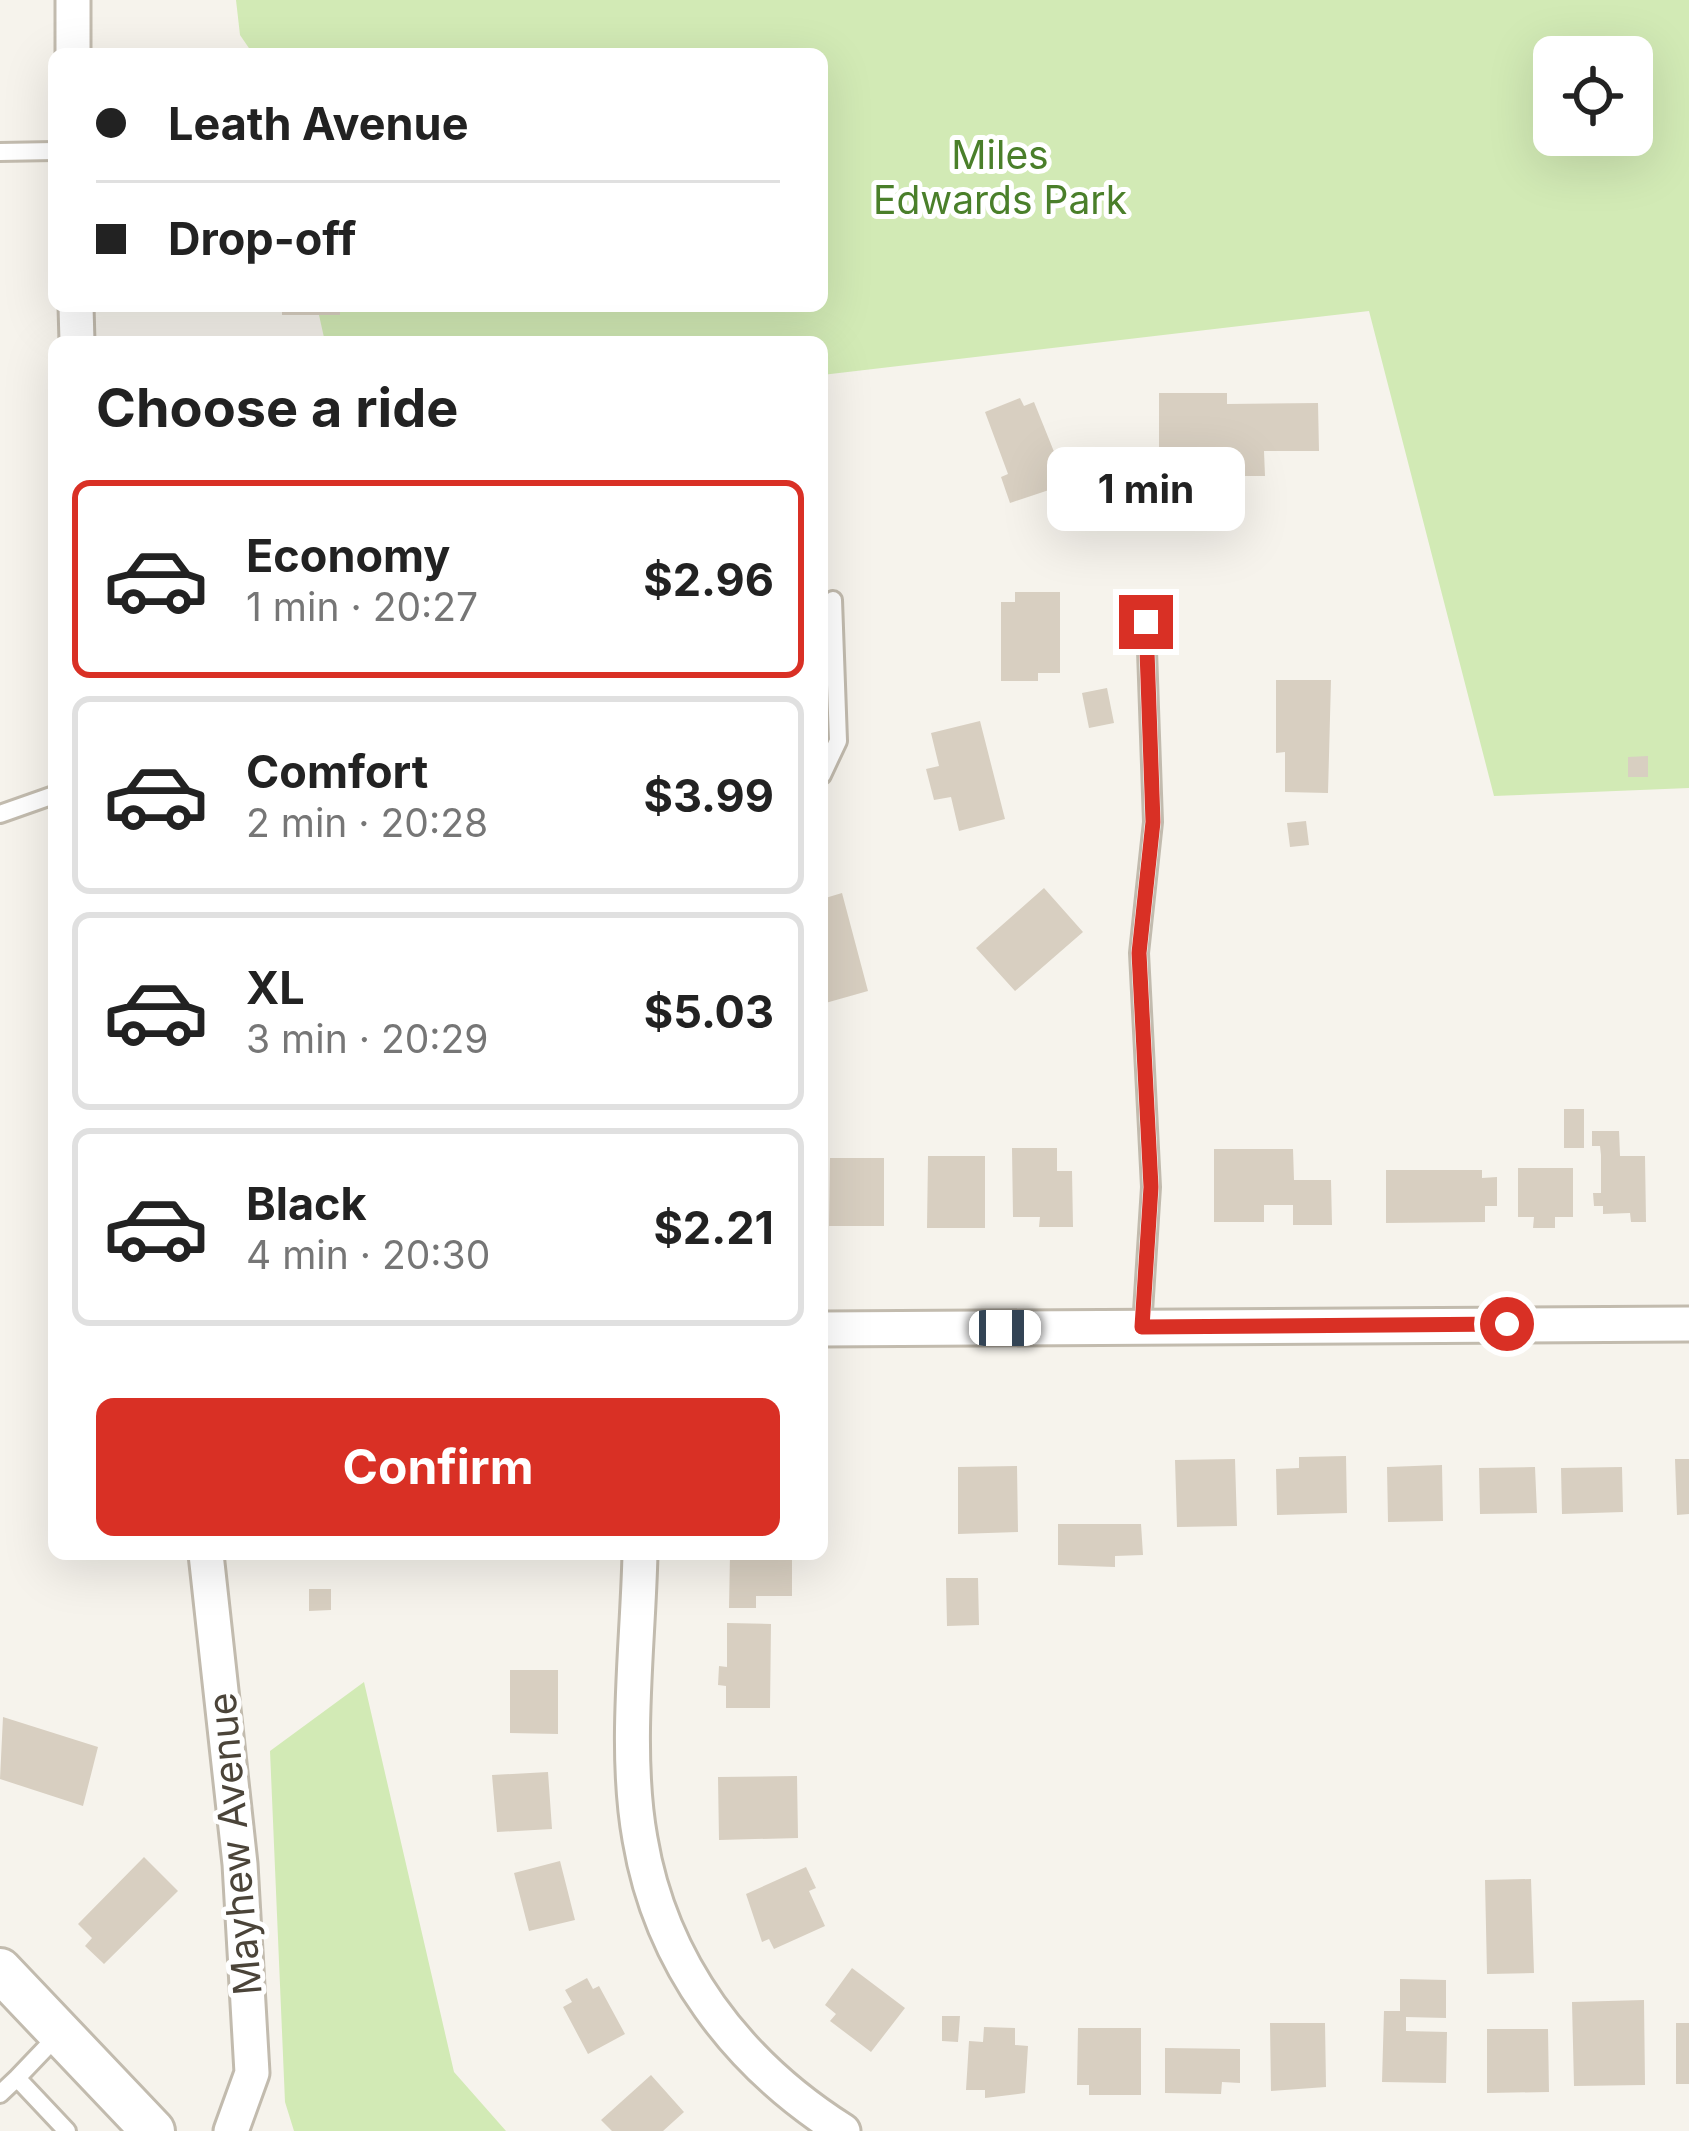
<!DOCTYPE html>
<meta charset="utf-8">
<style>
body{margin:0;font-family:Inter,sans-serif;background:#f2f2f2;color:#222;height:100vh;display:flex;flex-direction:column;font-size:45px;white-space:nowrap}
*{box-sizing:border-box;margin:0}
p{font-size:39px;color:#767676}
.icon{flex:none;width:66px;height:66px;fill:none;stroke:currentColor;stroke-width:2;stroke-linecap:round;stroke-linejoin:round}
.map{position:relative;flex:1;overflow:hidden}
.side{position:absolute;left:48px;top:336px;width:780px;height:1224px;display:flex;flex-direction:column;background:#fff;border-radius:18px;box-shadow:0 12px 48px #0002}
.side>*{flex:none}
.top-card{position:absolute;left:48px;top:48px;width:780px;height:264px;border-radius:18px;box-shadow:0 12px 48px #0002;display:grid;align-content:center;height:264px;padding:0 48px;background:#fff}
.controls{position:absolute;left:1533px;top:36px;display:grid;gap:24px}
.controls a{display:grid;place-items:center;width:120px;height:120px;border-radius:18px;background:#fff;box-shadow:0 12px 48px #0002;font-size:60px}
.end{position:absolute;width:54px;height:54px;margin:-27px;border:15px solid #d93025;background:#fff;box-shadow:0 0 0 6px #fff}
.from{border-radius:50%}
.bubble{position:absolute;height:84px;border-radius:18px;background:#fff;box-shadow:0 12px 48px #0002;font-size:39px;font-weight:700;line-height:84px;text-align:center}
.car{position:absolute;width:36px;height:72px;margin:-36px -18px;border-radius:15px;box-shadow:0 0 9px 3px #0007;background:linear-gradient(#fff 24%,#345 0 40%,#fff 0 76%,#345 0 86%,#fff 0)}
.top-card b{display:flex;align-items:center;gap:42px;height:114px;font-size:45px}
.top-card b+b{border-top:3px solid #e0e0e0}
.top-card i{width:30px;height:30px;background:#222}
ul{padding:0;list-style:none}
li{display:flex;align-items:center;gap:36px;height:198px;margin:0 24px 18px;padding:0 24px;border:6px solid #e0e0e0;border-radius:18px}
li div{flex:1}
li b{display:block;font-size:45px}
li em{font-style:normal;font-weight:700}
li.selected{border-color:#d93025}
li>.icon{width:108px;height:108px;stroke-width:1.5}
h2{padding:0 48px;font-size:54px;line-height:144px}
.button{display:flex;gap:24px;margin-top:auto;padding:24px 48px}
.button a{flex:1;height:138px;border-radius:18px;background:#d93025;color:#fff;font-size:48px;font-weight:700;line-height:138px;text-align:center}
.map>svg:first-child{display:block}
</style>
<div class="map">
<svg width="1689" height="2131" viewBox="0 0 1689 2131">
<rect width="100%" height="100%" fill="#f6f3ec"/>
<path fill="#d2eab5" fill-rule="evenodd" d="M236,0h1453v788l-195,8 -125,-485 -547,64v-33h-497l-8,-36h505v-252h-569l-13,-19zM1554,57h78v78h-78z
M364,1682l90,390 52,59h-212l-9,-29 -15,-351z"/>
<path fill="#d8cfc1" d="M282,306h58v9h-58z
M1159,393h68v11l91,-1 1,48h-55l1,25h-45l-1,-16h-60z
M1020,398l4,8 10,-4 33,82 -57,19 -9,-26 7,-3 -23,-62z
M1015,592h45v81h-22v8h-37v-79h14z
M1276,680h55l-3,113 -43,-1v-40l-9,1z
M1107,688l7,35 -25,5 -7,-35z
M980,721l25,98 -46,12 -8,-34 -17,3 -8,-31 13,-3 -8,-33z
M1648,756v21h-20v-20z
M1306,821l3,24 -19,2 -3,-24z
M1044,888l39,44 -68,59 -39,-43z
M842,893l26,98 -46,13v-105z
M1564,1109h20v39h-20z
M1592,1131h27l1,25h25l1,66h-15l-1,-9 -27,1v-8h-9l-1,-13h8v-38l-1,-9h-8z
M1012,1148h45v23h15l1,56h-34l1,-10h-27z
M1214,1149h79l1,31h37l1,45h-39v-20h-29v17h-50z
M928,1156h57v72h-58z
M830,1158h54v68h-55z
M1518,1168h55v49h-18v11h-22l1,-11h-16z
M1386,1170h96v8l15,-1v29h-12v16l-99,1z
M1346,1456l1,57 -70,2 -1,-46 23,-1v-11z
M1235,1459l2,67 -60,1 -2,-67z
M1675,1459h14v55l-12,1z
M1442,1465l1,56 -55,1 -1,-55z
M1017,1466l1,66 -60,2v-67z
M1535,1467l2,46 -57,1 -1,-46z
M1622,1467l1,45 -61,2 -1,-46z
M1058,1524h83l2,31 -28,1v11l-57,-2z
M730,1554h62v42h-36v12h-27z
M946,1578h32l1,47 -32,1z
M309,1589h22v21l-22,1z
M727,1623l44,1 -1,84h-44v-22l-8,-1 1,-19 8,1z
M510,1670h48v64l-48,-1z
M3,1717l95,30 -15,59 -83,-27z
M548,1772l4,57 -55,3 -5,-57z
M797,1776l1,62 -79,2 -1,-63z
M144,1857l34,34 -74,73 -19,-18 7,-8 -14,-14z
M560,1861l15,59 -46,11 -15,-58z
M806,1867l10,21 -7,3 16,35 -51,23 -5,-10 -7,3 -16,-48z
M1531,1879l3,94 -47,1 -2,-94z
M852,1968l53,40 -34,44 -41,-31 6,-7 -11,-9z
M587,1978l6,11 6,-3 26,48 -37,20 -25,-47 9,-5 -7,-12z
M1400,1979l46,1v38l-40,-1v14l41,1 -1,51 -64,-1 2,-71h16z
M1644,2000l1,85 -71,1 -2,-84z
M942,2016h18l-2,26 -16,-1z
M1270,2023h55l1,64 -55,4z
M1676,2023h13v61h-13z
M984,2027l31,1v17l13,1 -3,47 -40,5v-8h-19l3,-49 14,1z
M1078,2028h63v67h-52v-10h-12z
M1487,2029h61l1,63 -62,1z
M1165,2048l75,1v34l-18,-1 -1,12 -56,-1z
M651,2075l33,37 -21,19h-51l-11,-11z"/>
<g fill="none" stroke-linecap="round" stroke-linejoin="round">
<defs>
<path id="service" d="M0,152l54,-1
M822,775l16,-34 -5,-141
M0,814l54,-19
M1142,1327l9,-140 -12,-234 14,-131 -7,-200
M60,2033l-43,45 50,53
M0,2094l17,-16"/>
<path id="minor" d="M73,54v-54
M76,306l1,36
M822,1329l867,-5
M206,1554l34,310 12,209 -21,58
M640,1554c-2,90 -16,196 0,285 21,125 97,225 203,292"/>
<path id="tertiary" d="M0,1970l153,161"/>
</defs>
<use href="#service" stroke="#c2bbae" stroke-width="22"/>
<use href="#minor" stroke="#c2bbae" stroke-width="39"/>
<use href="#tertiary" stroke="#c2bbae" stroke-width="48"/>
<use href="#service" stroke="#fff" stroke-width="16"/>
<use href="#minor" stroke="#fff" stroke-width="33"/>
<use href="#tertiary" stroke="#fff" stroke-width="42"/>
</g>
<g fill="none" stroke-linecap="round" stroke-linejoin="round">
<path stroke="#d93025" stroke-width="15" d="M1146,622l7,200 -14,131 12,234 -9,140 365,-3"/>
</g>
<g text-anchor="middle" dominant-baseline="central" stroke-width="10" stroke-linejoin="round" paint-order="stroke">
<g font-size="39" fill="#4a7f2a" stroke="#fff">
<text x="1000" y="154">Miles<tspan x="1000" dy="45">Edwards Park</tspan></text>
</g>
<g font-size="39" fill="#4b4439" stroke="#fff">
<text transform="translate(234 1844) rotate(-95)">Mayhew Avenue</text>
</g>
</g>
</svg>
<div class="controls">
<a><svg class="icon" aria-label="locate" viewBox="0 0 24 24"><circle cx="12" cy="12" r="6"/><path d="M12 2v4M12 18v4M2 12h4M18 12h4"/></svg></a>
</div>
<i class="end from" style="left:1507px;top:1324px"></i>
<i class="end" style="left:1146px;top:622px"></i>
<div class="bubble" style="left:1047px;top:447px;width:198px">1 min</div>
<i class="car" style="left:1005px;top:1328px;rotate:90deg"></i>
<div class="top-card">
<b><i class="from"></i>Leath Avenue</b>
<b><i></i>Drop-off</b>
</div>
<section class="side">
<h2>Choose a ride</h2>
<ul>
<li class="selected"><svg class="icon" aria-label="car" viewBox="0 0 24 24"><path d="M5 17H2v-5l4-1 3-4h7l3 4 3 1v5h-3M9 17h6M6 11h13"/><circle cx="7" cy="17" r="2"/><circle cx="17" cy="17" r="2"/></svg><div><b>Economy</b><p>1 min · 20:27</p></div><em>$2.96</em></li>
<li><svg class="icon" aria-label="car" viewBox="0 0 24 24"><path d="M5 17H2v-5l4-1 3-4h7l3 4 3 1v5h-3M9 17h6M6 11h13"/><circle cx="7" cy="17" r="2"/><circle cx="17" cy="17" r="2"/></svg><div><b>Comfort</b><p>2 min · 20:28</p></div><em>$3.99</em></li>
<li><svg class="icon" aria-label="car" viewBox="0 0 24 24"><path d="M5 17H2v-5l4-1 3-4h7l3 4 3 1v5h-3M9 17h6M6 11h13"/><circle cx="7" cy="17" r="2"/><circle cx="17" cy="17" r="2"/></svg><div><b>XL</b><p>3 min · 20:29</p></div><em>$5.03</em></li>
<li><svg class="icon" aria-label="car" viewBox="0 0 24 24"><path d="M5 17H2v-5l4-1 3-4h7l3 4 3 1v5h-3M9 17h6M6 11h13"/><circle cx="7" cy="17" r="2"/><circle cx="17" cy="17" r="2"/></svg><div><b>Black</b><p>4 min · 20:30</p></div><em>$2.21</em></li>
</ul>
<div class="button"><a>Confirm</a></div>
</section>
</div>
